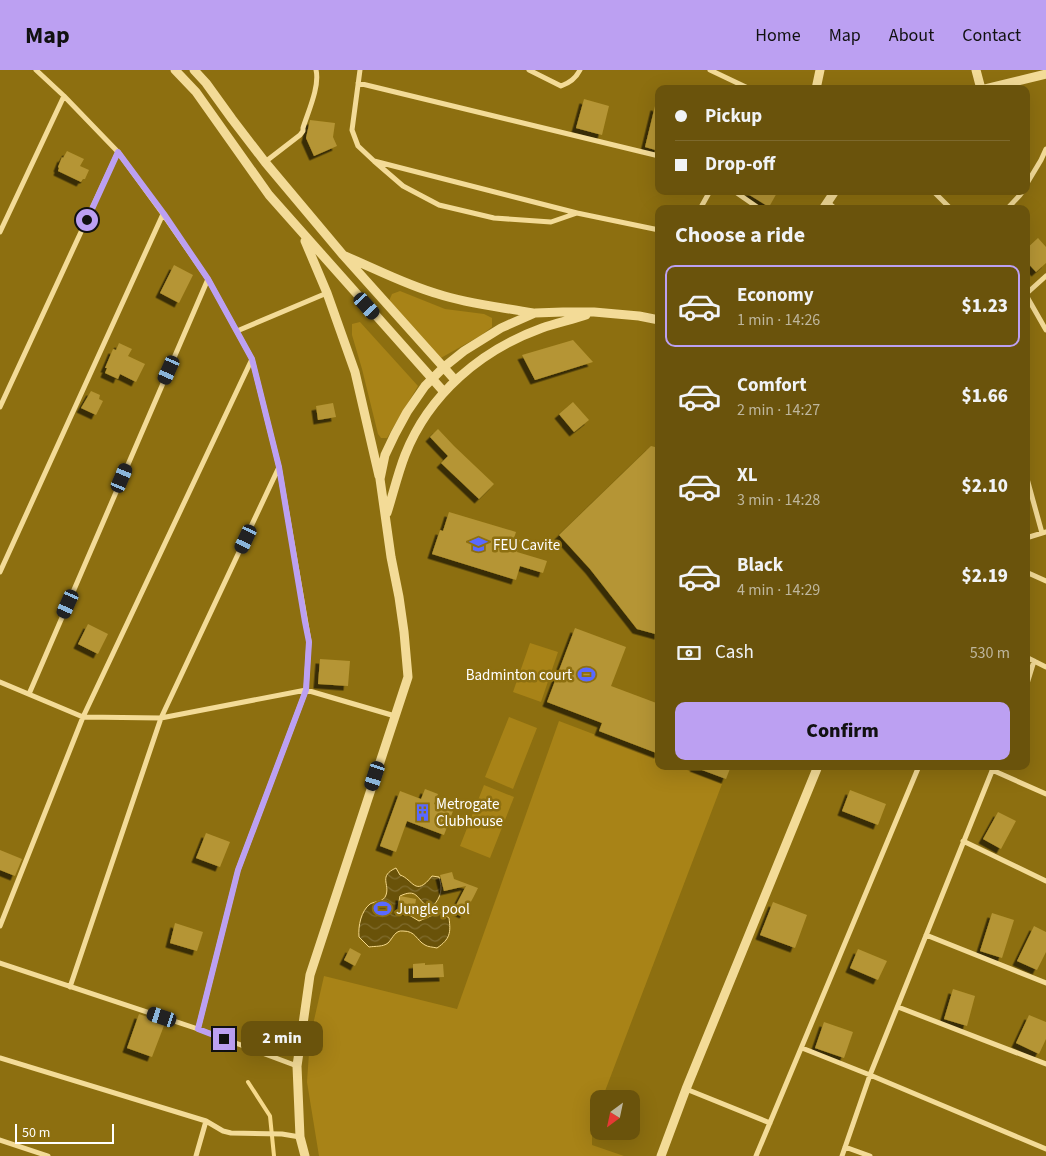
<!DOCTYPE html>
<meta charset="utf-8">
<style>
body{margin:0;font-family:"Source Sans 3",sans-serif;background:#6f5915;color:#f1f3f6;height:100vh;display:flex;flex-direction:column;font-size:19px;white-space:nowrap}
*{box-sizing:border-box;margin:0}
p{font-size:16px;color:#beb69d}
.icon{flex:none;width:28px;height:28px;fill:none;stroke:currentColor;stroke-width:2;stroke-linecap:round;stroke-linejoin:round}
.map{position:relative;flex:1;overflow:hidden}
.sheet{position:absolute;left:655px;top:135px;width:375px;height:565px;display:flex;flex-direction:column;background:#6a530c;border-radius:10px;box-shadow:0 5px 20px #0002}
.sheet>*{flex:none}
.banner{position:absolute;left:655px;top:15px;width:375px;height:110px;border-radius:10px;box-shadow:0 5px 20px #0002;display:grid;align-content:center;height:110px;padding:0 20px;background:#6a530c}
.needle{width:32px;rotate:213deg}
.tools{position:absolute;left:590px;top:1020px;display:grid;gap:10px}
.tools a{display:grid;place-items:center;width:50px;height:50px;border-radius:10px;background:#6a530c;box-shadow:0 5px 20px #0002;font-size:25px}
.scale{position:absolute;left:15px;bottom:12px;width:99px;box-sizing:border-box;padding-left:5px;border:2px solid #fff;border-top:0;font-size:14px;line-height:18px;white-space:nowrap;color:#fff;-webkit-text-stroke:4px #8d6f10;paint-order:stroke}
.end{position:absolute;width:22px;height:22px;margin:-11px;border:6px solid #bca0f2;background:#111;box-shadow:0 0 0 2px #111}
.from{border-radius:50%}
.bubble{position:absolute;height:35px;border-radius:10px;background:#6a530c;box-shadow:0 5px 20px #0002;font-size:16px;font-weight:800;line-height:35px;text-align:center}
.car{position:absolute;width:15px;height:30px;margin:-15px -8px;border-radius:6px;box-shadow:0 0 4px 1px #0007;background:linear-gradient(#222 24%,#8ab4d8 0 40%,#222 0 76%,#8ab4d8 0 86%,#222 0)}
.banner b{display:flex;align-items:center;gap:18px;height:48px;font-size:19px}
.banner b+b{border-top:1px solid #7d692d}
.banner i{width:12px;height:12px;background:#f1f3f6}
ul{padding:0;list-style:none}
li{display:flex;align-items:center;gap:15px;height:82px;margin:0 10px 8px;padding:0 10px;border:2px solid transparent;border-radius:10px}
li div{flex:1}
li b{display:block;font-size:19px}
li em{font-style:normal;font-weight:800}
li.active{border-color:#bca0f2}
li>.icon{width:45px;height:45px;stroke-width:1.5}
h2{padding:0 20px;font-size:22px;line-height:60px}
.pay{display:flex;align-items:center;gap:12px;height:55px;padding:0 20px;font-size:19px}
.pay p{margin-inline-start:auto}
.button{display:flex;gap:10px;margin-top:auto;padding:10px 20px}
.button a{flex:1;height:58px;border-radius:10px;background:#bca0f2;color:#111;font-size:20px;font-weight:800;line-height:58px;text-align:center}
header{display:flex;align-items:center;gap:30px;box-sizing:border-box;height:70px;padding:0 25px;background:#bca0f2;color:#111}
header strong{font-size:24px}
nav{display:flex;gap:28px;margin-inline-start:auto;font-size:18px}
.map>svg:first-child{display:block}
</style>
<header>
<strong>Map</strong>
<nav><a>Home</a><a>Map</a><a>About</a><a>Contact</a></nav>
</header>
<div class="map">
<svg width="1046" height="1086" viewBox="0 0 1046 1086">
<defs>
<pattern id="water-waves" width="16" height="10" patternUnits="userSpaceOnUse" patternTransform="scale(1.25)"><rect width="16" height="10" fill="#695209"/><path d="M0 5q4-4 8 0t8 0" fill="none" stroke="#806c2e"/></pattern>
<filter id="shadow"><feDropShadow dx="-4.5" dy="4.5" stdDeviation="0" flood-color="#0009"/></filter>
</defs>
<rect width="100%" height="100%" fill="#8d6f10"/>
<path fill="#a88317" d="M400,221l45,18 39,5 8,4v9l-12,9 -41,23 -50,-58 3,-7z
M360,252l58,64 -31,52h-6l-3,-4 -16,-65 -10,-34v-11z
M530,573l28,9 -17,50 -28,-10z
M509,647l28,11 -24,61 -28,-12z
M559,651l100,38v7h18l45,18 -120,315h-3v8l-7,18v20l32,11h-305l-12,-74 3,-44 14,-62 133,33z
M484,715l30,12 -24,61 -30,-12z"/>
<path fill="url(#water-waves)" stroke="#f6d989" d="M396,798l4,7c13,4 15,23 32,1l7,1c4,12 2,20 -6,29l-5,1c-12,-9 -11,-19 -28,-11l-3,16 12,3 10,6 21,-9 9,6c2,15 1,21 -12,30 -4,-1 -9,-1 -12,-3 -9,-5 -9,-14 -22,-14 -8,-1 -10,7 -15,12 -5,4 -13,3 -19,4l-10,-10c-1,-11 2,-26 11,-33 5,-3 14,-2 16,-9 4,-11 -8,-19 10,-27z"/>
<g fill="none" stroke-linecap="round" stroke-linejoin="round">
<path stroke="#f6d989" stroke-width="4" d="M248,1012l22,34 4,40"/>
</g>
<path fill="#b59534" filter="url(#shadow)" d="M584,29l25,7 -7,29 -26,-7z
M655,36l4,1v44l-14,-4z
M310,50l25,3 -2,14 4,9 -23,10 -8,-18z
M67,81l17,8 -4,7 9,4 -4,9h-2l-2,3 -23,-11 1,-3 -1,-1 4,-10 1,1z
M743,121h35l-9,16z
M1038,168l8,9v16l-10,9 -10,-11v-12z
M174,195l19,10 -14,28 -19,-10z
M573,270l20,22 -58,18 -13,-25z
M119,273l13,6 -4,7 17,8 -9,18 -16,-8 -2,5 -13,-6 2,-5h-2l8,-19 3,1z
M91,321l9,4 -1,4 4,2 -7,14 -15,-7z
M573,332l16,18 -15,12 -15,-18z
M333,333l3,14 -18,3 -2,-14z
M438,359l16,17 40,38 -15,15 -38,-36 7,-7 -18,-19z
M651,376l8,2v187l-22,-6 -47,-60 -31,-34z
M449,442l67,20 -2,6 6,2 -3,12 30,9 -4,12 -23,-7 -4,14 -84,-26 8,-24 3,1z
M88,554l20,10 -10,20 -20,-10z
M575,558l51,19 -15,39 48,18v50l-60,-23 3,-8 -55,-21z
M320,589l30,2 -2,25 -30,-2z
M695,696h36l-5,13 -32,-12z
M425,719l13,5 -4,10 19,7 -9,24 -37,-14 -11,31 -16,-6 20,-55 21,8z
M850,720l36,14 -8,21 -36,-14z
M998,742l18,9 -15,28 -18,-10z
M206,763l24,9 -10,25 -24,-9z
M0,780l22,9 -7,17 -15,-6z
M452,802l2,7 24,9 -5,10 -9,16 -10,-5 12,-23 -22,5 -4,-16z
M400,826l16,3 -2,13 -15,-2z
M773,832l34,13 -12,33 -35,-13z
M992,843l22,7 -12,38 -22,-7z
M175,853l28,9 -6,19 -27,-8z
M1034,856l12,6v20l-9,18 -20,-9z
M350,878l11,6 -6,12 -11,-6z
M858,879l29,12 -9,19 -28,-12z
M425,893v2l18,-1 1,13 -31,1v-14z
M953,919l22,7 -8,30 -23,-7z
M139,944l26,9 -13,34 -25,-9z
M1029,945l17,7v17l-7,15 -23,-11z
M824,952l29,10 -9,26 -29,-10z"/>
<g fill="none" stroke-linecap="round" stroke-linejoin="round">
<path stroke="#f3db97" stroke-width="5" d="M36,0l28,26 54,56 45,62 45,65 44,80 27,108 30,174 -3,49 -68,180 -40,159
M360,0l-8,60 6,16 16,15 29,25 36,19 55,13 57,4 26,-9 -203,-52
M529,0l32,16c9,-3 15,-8 19,-16
M710,0l40,19
M358,13l301,73
M265,92l35,-27 3,-4v-3c5,-16 17,-42 13,-58
M1026,115l15,-25 5,-11
M734,121l26,18
M933,121l18,18
M827,132l9,7
M700,139l10,-18
M1007,139l13,-14 3,-4
M577,143l82,17
M0,162l64,-136
M1026,224l20,-18
M1026,225l20,35
M237,261l90,-38
M0,337l118,-255
M1026,405l16,58
M1026,468l20,-6
M0,502l163,-358
M1026,502l20,9
M1026,587l20,10
M0,612l83,35 78,1 145,-28 89,26
M1026,617l8,-26
M29,624l179,-415
M992,700l54,24
M963,771l83,40
M0,856l83,-209 169,-358
M926,865l120,48
M0,893l198,66 99,37
M70,917l91,-269 118,-251
M898,937l148,57
M802,978l68,27 176,74
M0,988l206,63 -10,35
M686,1019l84,34
M206,1051l17,10 8,2 51,1 18,3
M0,1070l48,16
M845,1077l25,9
M756,1086l163,-390
M842,1086l28,-81 124,-309"/>
<path stroke="#f3db97" stroke-width="9" d="M175,0l21,22 73,103 175,197
M194,0l12,13 26,36 33,43 78,93 112,125
M976,0l5,19
M816,19l4,-19
M984,19l62,-15
M823,139l12,-18
M305,171l22,52 28,79 24,104
M345,186c31,13 61,29 93,38 30,10 63,13 95,19
M387,443c6,-19 11,-40 18,-58 24,-61 76,-105 137,-127 14,-5 29,-8 44,-13
M305,1086l-5,-19 -3,-71 13,-91 98,-298 -4,-45 -5,-35 -8,-40 -11,-78 5,-24 10,-21 12,-22 18,-26 19,-19 20,-16 37,-23 34,-15 28,-1h31l45,4 20,4
M661,1086l25,-67 132,-323"/>
</g>
<g fill="none" stroke-linecap="round" stroke-linejoin="round">
<path stroke="#bca0f2" stroke-width="6" d="M87,150l31,-68 46,62 44,65 44,80 27,108 26,155 4,20 -3,48 -68,180 -40,159 26,10"/>
</g>
<defs>
<symbol id="university-bare" viewBox="-9 -9 18 18"><path d="M0-5L7-2L0 1L-7-2ZM-4 1L0 2.5L4 1V4Q0 6-4 4Z" fill="#5969ff" stroke="#8d6f10" stroke-width="2.5" paint-order="stroke"/></symbol>
<symbol id="stadium-bare" viewBox="-9 -9 18 18"><path d="M0-5a6.5 5 0 1 0 0 10a6.5 5 0 1 0 0-10ZM-3.5-1.8h7v3.6h-7Z" fill="#5969ff" stroke="#8d6f10" stroke-width="2.5" paint-order="stroke"/></symbol>
<symbol id="building-bare" viewBox="-9 -9 18 18"><path d="M-4-6H4V6H1V3H-1V6H-4ZM-2.5-4.3h1.7v1.8h-1.7ZM.8-4.3h1.7v1.8H.8ZM-2.5-1h1.7V.8h-1.7ZM.8-1h1.7V.8H.8Z" fill="#5969ff" stroke="#8d6f10" stroke-width="2.5" paint-order="stroke"/></symbol>
</defs>
<g fill-rule="evenodd">
<use href="#university-bare" x="466" y="462" width="25" height="25"/>
<use href="#stadium-bare" x="574" y="592" width="25" height="25"/>
<use href="#building-bare" x="410" y="730" width="25" height="25"/>
<use href="#stadium-bare" x="370" y="826" width="25" height="25"/>
</g>
<g text-anchor="middle" dominant-baseline="central" stroke-width="5" stroke-linejoin="round" paint-order="stroke">
<g font-size="15" fill="#fff" stroke="#8d6f10" text-anchor="start">
<text x="493" y="475">FEU Cavite</text>
<text x="572" y="605" text-anchor="end">Badminton court</text>
<text x="436" y="734">Metrogate<tspan x="436" dy="17">Clubhouse</tspan></text>
<text x="396" y="839">Jungle pool</text>
</g>
</g>
</svg>
<div class="tools">
<a><svg class="needle" viewBox="-14 -14 28 28"><path d="M0-13l5 13h-10z" fill="#e53935"/><path d="M0 13l5-13h-10z" fill="#beb69d"/></svg></a>
</div>
<div class="scale">50 m</div>
<i class="end from" style="left:87px;top:150px"></i>
<i class="end" style="left:224px;top:969px"></i>
<div class="bubble" style="left:241px;top:951px;width:82px">2 min</div>
<i class="car" style="left:367px;top:236px;rotate:138deg"></i>
<i class="car" style="left:169px;top:300px;rotate:204deg"></i>
<i class="car" style="left:122px;top:408px;rotate:23deg"></i>
<i class="car" style="left:246px;top:469px;rotate:205deg"></i>
<i class="car" style="left:68px;top:534px;rotate:204deg"></i>
<i class="car" style="left:375px;top:706px;rotate:198deg"></i>
<i class="car" style="left:162px;top:947px;rotate:288deg"></i>
<div class="banner">
<b><i class="from"></i>Pickup</b>
<b><i></i>Drop-off</b>
</div>
<section class="sheet">
<h2>Choose a ride</h2>
<ul>
<li class="active"><svg class="icon" aria-label="car" viewBox="0 0 24 24"><path d="M5 17H2v-5l4-1 3-4h7l3 4 3 1v5h-3M9 17h6M6 11h13"/><circle cx="7" cy="17" r="2"/><circle cx="17" cy="17" r="2"/></svg><div><b>Economy</b><p>1 min · 14:26</p></div><em>$1.23</em></li>
<li><svg class="icon" aria-label="car" viewBox="0 0 24 24"><path d="M5 17H2v-5l4-1 3-4h7l3 4 3 1v5h-3M9 17h6M6 11h13"/><circle cx="7" cy="17" r="2"/><circle cx="17" cy="17" r="2"/></svg><div><b>Comfort</b><p>2 min · 14:27</p></div><em>$1.66</em></li>
<li><svg class="icon" aria-label="car" viewBox="0 0 24 24"><path d="M5 17H2v-5l4-1 3-4h7l3 4 3 1v5h-3M9 17h6M6 11h13"/><circle cx="7" cy="17" r="2"/><circle cx="17" cy="17" r="2"/></svg><div><b>XL</b><p>3 min · 14:28</p></div><em>$2.10</em></li>
<li><svg class="icon" aria-label="car" viewBox="0 0 24 24"><path d="M5 17H2v-5l4-1 3-4h7l3 4 3 1v5h-3M9 17h6M6 11h13"/><circle cx="7" cy="17" r="2"/><circle cx="17" cy="17" r="2"/></svg><div><b>Black</b><p>4 min · 14:29</p></div><em>$2.19</em></li>
</ul>
<div class="pay"><svg class="icon" aria-label="cash" viewBox="0 0 24 24"><path d="M3 7h18v10H3z"/><circle cx="12" cy="12" r="2"/></svg>Cash<p>530 m</p></div>
<div class="button"><a>Confirm</a></div>
</section>
</div>
